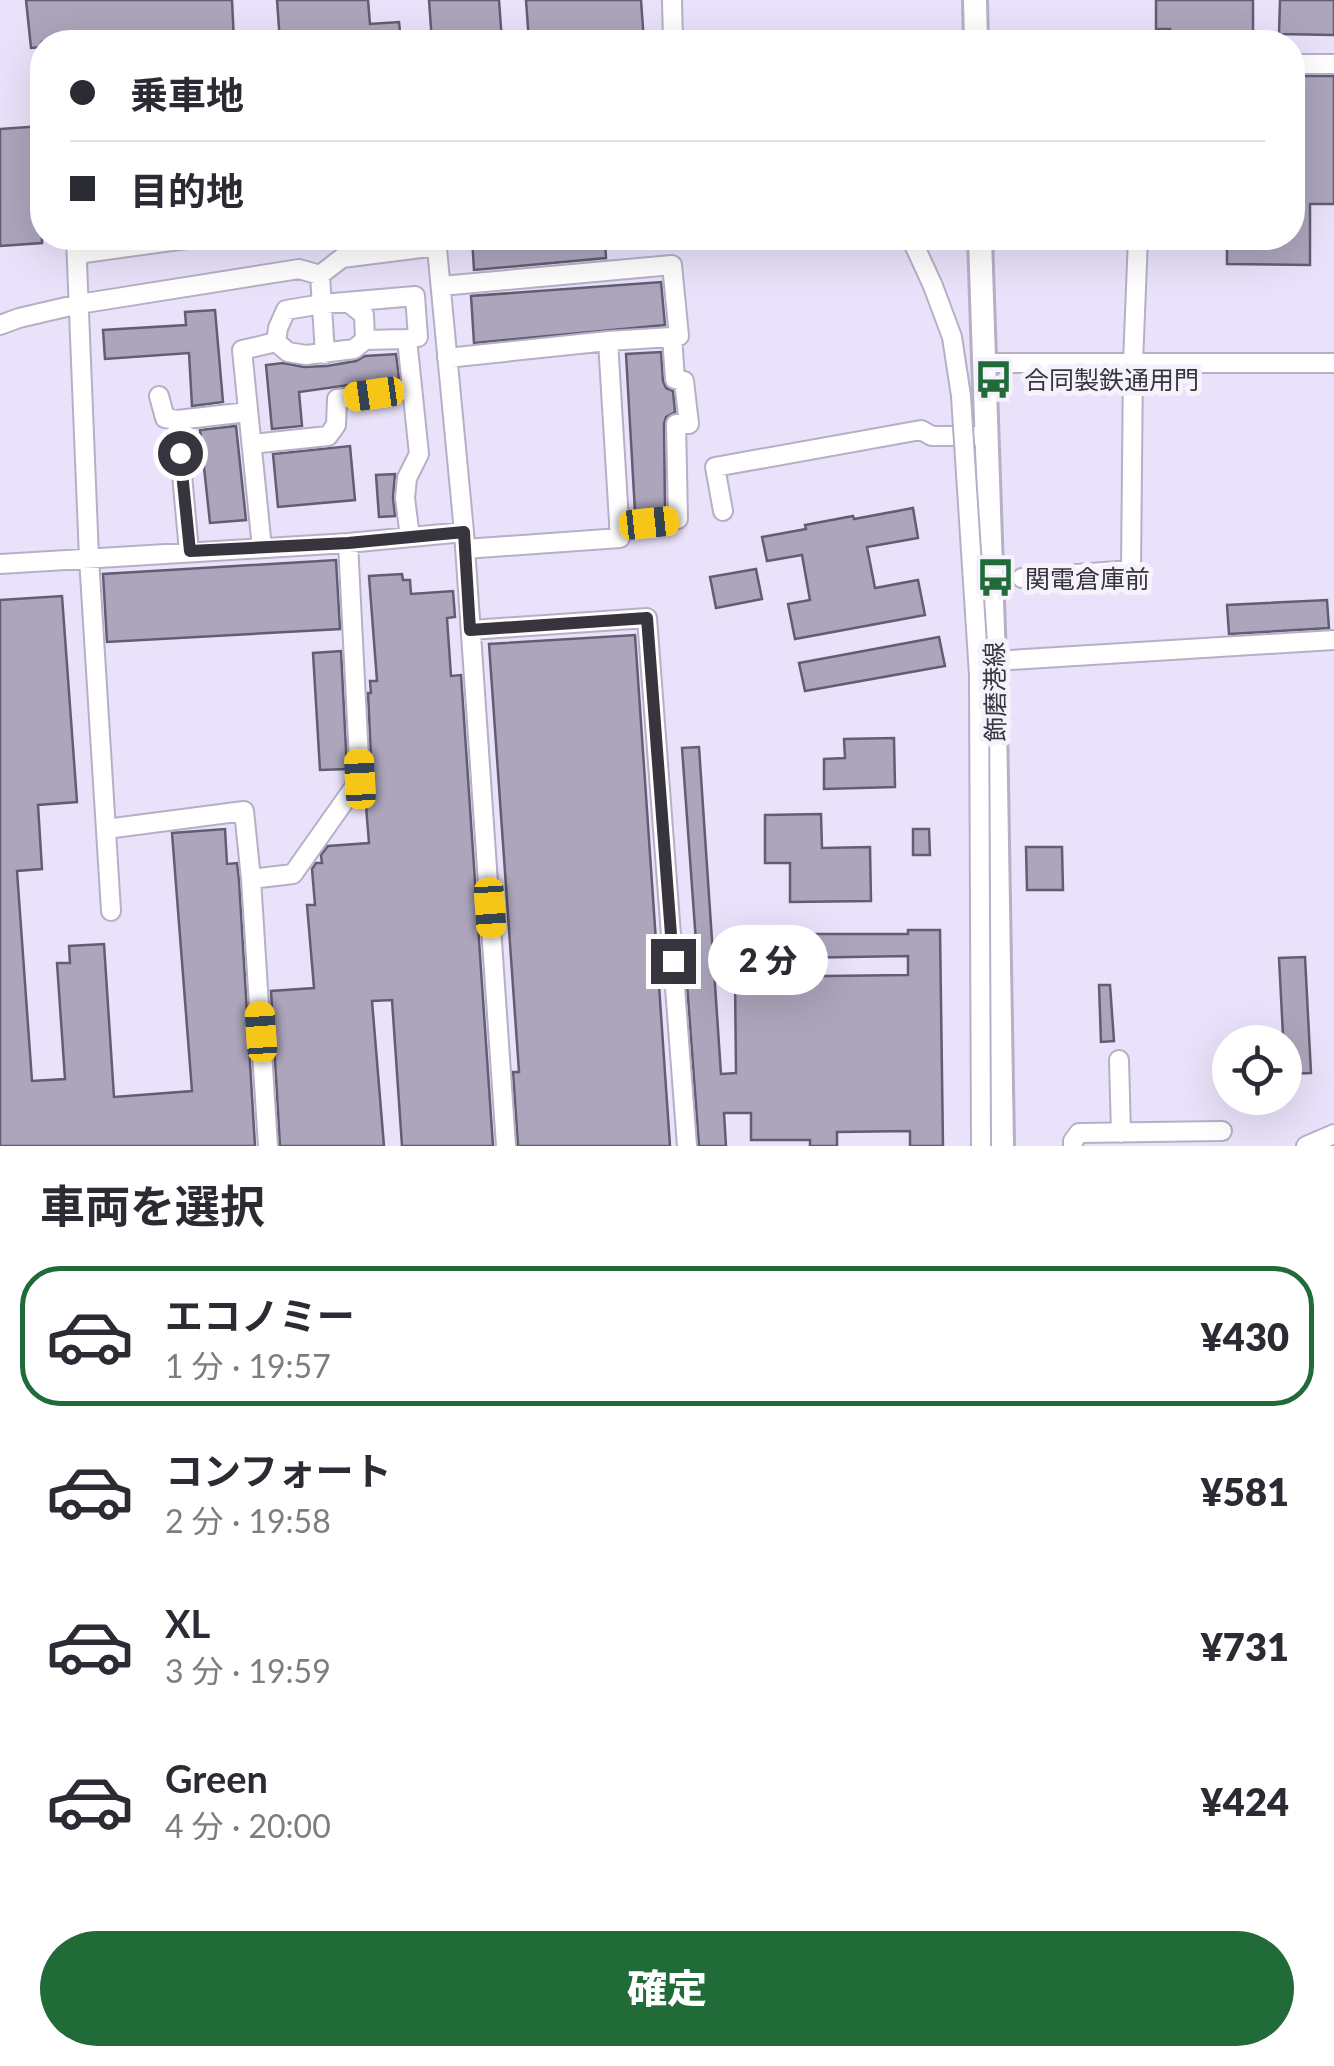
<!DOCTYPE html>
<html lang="ja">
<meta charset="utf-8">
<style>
body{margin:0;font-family:Lato,"Noto Sans JP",sans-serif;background:#f2f2f3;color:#2b2b33;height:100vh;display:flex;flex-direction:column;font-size:38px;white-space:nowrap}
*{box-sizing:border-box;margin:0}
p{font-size:32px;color:#7c7c81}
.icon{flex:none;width:55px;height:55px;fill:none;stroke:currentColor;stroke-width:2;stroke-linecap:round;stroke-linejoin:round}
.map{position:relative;height:1146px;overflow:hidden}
.side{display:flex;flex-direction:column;background:#fff;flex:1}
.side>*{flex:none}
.hud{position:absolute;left:30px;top:30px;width:1275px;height:220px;border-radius:40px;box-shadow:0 10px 40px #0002;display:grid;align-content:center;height:220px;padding:0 40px;background:#fff}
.tools{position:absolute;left:1212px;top:1025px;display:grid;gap:20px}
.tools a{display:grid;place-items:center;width:90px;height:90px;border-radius:50%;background:#fff;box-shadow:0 10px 40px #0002;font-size:50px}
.end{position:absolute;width:45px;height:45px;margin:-22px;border:12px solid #37343d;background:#fff;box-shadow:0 0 0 5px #fff}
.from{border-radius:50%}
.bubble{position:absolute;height:70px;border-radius:35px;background:#fff;box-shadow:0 10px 40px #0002;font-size:32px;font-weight:800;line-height:70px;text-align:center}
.car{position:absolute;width:30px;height:60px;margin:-30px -15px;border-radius:12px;box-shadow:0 0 8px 2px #0007;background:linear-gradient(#f5c518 24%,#345 0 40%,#f5c518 0 76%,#345 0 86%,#f5c518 0)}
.hud b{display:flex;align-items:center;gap:35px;height:95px;font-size:38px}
.hud b+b{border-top:2px solid #e1e1e2}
.hud i{width:25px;height:25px;background:#2b2b33}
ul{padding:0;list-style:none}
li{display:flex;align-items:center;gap:30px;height:140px;margin:0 20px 15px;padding:0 20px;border:5px solid transparent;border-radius:40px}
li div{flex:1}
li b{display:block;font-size:38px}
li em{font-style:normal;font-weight:800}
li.on{border-color:#216b39}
li>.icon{width:90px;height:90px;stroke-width:1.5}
h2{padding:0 40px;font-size:45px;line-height:120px}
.primary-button{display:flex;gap:20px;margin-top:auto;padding:20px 40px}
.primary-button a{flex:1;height:115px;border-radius:60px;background:#216b39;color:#fff;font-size:40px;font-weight:800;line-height:115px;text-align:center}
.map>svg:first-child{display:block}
</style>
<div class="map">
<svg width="1334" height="1146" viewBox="0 0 1334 1146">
<rect width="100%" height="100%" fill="#eae2fa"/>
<path fill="#aca5bc" stroke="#635d71" stroke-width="2.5" d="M26,0h206l2,42h-192v5l-11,1z
M277,0h91l2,24 29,-2 2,20h-121z
M429,0h70l3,42h-70z
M526,0h115l3,42h-115z
M1156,0h97v42h-83v-13h-14z
M1280,0h54v35l-55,-1z
M1292,76h42v128h-24v61l-83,-1v-17h-30v-9h95z
M42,126v117l-42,3v-117z
M472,238h133l1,20 -132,12z
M661,282l4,43 -191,18 -3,-47z
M215,310l8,92 -31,4 -3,-53 -84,6 -2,-29 83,-5 -1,-13z
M661,352l2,29 3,7 7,3 2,21 -9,5 -2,7 1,84 -30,4 -9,-158z
M396,354l3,24 -100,14 3,34 -30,3 -6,-64 17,-2 21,4 23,-1 29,-5 9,-5z
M236,426l10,94 -36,3 -10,-93z
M350,446l5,54 -77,7 -5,-53z
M395,474l-2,23 2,19 -16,1 -3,-42z
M913,508l5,30 -51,9 8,41 43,-8 7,35 -130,24 -7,-35 22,-4 -8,-45 -35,6 -5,-24 44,-8 -1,-4 48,-9 1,3z
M336,560l4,69 -233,13 -4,-68z
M756,569l6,30 -46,9 -6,-31z
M402,574l1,6h7l1,14 42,-3 2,26 -8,1 4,58 10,-1 32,471h-91l-10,-146 -20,1 12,145h-104l-9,-155 43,-3 -7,-83h8l-3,-36 4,-6h6l-1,-8 7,-9 41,-3 -4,-50 7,-15 -4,-85h3l-1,-12h7l-8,-105z
M62,596l15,206 -39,3 4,64 -25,2 15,210 33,-2 -8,-116h13l-1,-17 35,-2 10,153 78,-6 -20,-258 53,-4 2,35 10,-1 2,17 16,266h-255v-546z
M1327,600l2,28 -100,6 -2,-29z
M635,635l35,511h-152l-5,-74h6l-30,-428z
M939,637l6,29 -140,25 -6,-28z
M341,651l6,118 -27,1 -7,-117z
M894,738l1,49 -71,2v-30l21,-1 -1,-19z
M699,747l22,327 15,-1 -1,-96 173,-2v-19l-175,3v-25h175v-4h32l3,216h-33v-15l-73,1v14h-27v-6h-59v-27h-27l2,33h-27l-15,-203 12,-1 -14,-194z
M821,814l1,34 48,-1 1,54 -81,1v-39h-25v-48z
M913,829h16l1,26h-17z
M1026,847h36l1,43h-36z
M1305,957l6,116 -26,1 -6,-116z
M1099,985h11l4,56 -13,1z"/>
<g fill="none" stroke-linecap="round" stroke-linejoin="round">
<defs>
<path id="minor" d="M672,0l1,42
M1292,64h42
M76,238l13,320 22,353
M436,238l28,294 42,614
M911,238l22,48
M77,254l117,-16
M320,275l22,-17 95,-12
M441,286l231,-21 7,71 -7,1
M349,303l15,12 1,25
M0,325l19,-7 60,-14 220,-35 21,6 5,79
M608,341l64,-4 3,42 9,2 5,43h-13l2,95 -59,7
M276,342l12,10 18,3 48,-6 11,-9 42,-1
M447,358l161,-17 12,197 -155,11
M985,363h349
M159,396l6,22 12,2 12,131
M177,420l71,-8
M252,444l76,-8 8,-11 1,-26 75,-10
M723,511l-8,-44 206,-37 11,6h43
M262,548l-20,-198 34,-8 2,-14 8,-18 36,-6 93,-8 3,41 -11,2 12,115 -12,24 -2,20 5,39
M0,564l348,-21 116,-11
M1022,578l109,-8 2,-207 5,-125
M471,630l176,-12 40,528
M994,661l340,-21
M106,829l138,-18 7,68
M1119,1060l2,73
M268,1146l-17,-267 42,-5 67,-95 -12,-236
M1073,1146v-5l6,-8 143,-2
M1306,1146l28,-12"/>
<path id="major" d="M975,0l1,42
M980,238l14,423 8,485"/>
</defs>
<use href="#minor" stroke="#b7afc6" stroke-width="22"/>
<use href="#major" stroke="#b7afc6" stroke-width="28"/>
<use href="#minor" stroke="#fff" stroke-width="18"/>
<use href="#major" stroke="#fff" stroke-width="22"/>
<defs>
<path id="minor-bridge" d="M933,286l19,51 9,59 18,279 2,471"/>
</defs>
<use href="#minor-bridge" stroke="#b7afc6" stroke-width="22" stroke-linecap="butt"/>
<use href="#minor-bridge" stroke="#fff" stroke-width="18"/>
</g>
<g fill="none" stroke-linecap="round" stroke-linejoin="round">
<path stroke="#37343d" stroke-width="12" d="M180,453l10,98 158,-8 116,-11 6,98 177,-12 26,343"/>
</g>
<defs>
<symbol id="bus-bare" viewBox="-9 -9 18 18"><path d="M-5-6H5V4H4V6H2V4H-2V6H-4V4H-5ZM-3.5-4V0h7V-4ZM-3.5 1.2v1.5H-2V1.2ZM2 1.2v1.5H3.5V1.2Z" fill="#216b39" stroke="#f5f2fc" stroke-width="2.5" paint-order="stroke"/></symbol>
</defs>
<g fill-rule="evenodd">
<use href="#bus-bare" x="966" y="352" width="55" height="55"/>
<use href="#bus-bare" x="968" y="550" width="55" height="55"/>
</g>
<g text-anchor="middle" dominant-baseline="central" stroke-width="10" stroke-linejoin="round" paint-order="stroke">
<g font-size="25" fill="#37343d" stroke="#f5f2fc" text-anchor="start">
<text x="1024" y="379">合同製鉄通用門</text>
<text x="1025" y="578">関電倉庫前</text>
</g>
<g font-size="25" fill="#37343d" stroke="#f5f2fc">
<text transform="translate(994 692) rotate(-91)">飾磨港線</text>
</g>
</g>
</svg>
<div class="tools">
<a><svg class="icon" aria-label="locate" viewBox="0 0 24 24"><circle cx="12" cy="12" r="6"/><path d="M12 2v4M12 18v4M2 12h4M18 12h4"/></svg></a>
</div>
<i class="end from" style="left:180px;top:453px"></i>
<i class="end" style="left:673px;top:961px"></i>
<div class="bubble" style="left:708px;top:925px;width:120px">2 分</div>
<i class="car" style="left:374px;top:394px;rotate:262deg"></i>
<i class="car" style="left:649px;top:523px;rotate:84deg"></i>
<i class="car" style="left:360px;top:779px;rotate:357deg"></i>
<i class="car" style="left:490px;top:908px;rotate:176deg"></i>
<i class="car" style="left:261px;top:1032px;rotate:356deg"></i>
<div class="hud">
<b><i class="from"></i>乗車地</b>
<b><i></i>目的地</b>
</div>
</div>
<section class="side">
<h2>車両を選択</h2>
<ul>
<li class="on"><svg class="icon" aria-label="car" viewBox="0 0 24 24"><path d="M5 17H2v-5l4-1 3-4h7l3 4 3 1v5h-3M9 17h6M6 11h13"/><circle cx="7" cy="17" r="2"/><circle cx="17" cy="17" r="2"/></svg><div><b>エコノミー</b><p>1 分 · 19:57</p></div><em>¥430</em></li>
<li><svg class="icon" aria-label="car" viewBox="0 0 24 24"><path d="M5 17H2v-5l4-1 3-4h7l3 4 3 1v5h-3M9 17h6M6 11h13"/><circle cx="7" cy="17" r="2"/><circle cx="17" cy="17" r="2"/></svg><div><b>コンフォート</b><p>2 分 · 19:58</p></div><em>¥581</em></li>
<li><svg class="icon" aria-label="car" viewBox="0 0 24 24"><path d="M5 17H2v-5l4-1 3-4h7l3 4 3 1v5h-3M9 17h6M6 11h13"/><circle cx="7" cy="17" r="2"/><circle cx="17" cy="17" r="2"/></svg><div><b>XL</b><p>3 分 · 19:59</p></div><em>¥731</em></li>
<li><svg class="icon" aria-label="car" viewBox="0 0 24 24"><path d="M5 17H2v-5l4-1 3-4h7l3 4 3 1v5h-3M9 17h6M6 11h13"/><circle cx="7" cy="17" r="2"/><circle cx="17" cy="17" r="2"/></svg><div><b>Green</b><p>4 分 · 20:00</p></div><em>¥424</em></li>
</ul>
<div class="primary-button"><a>確定</a></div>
</section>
